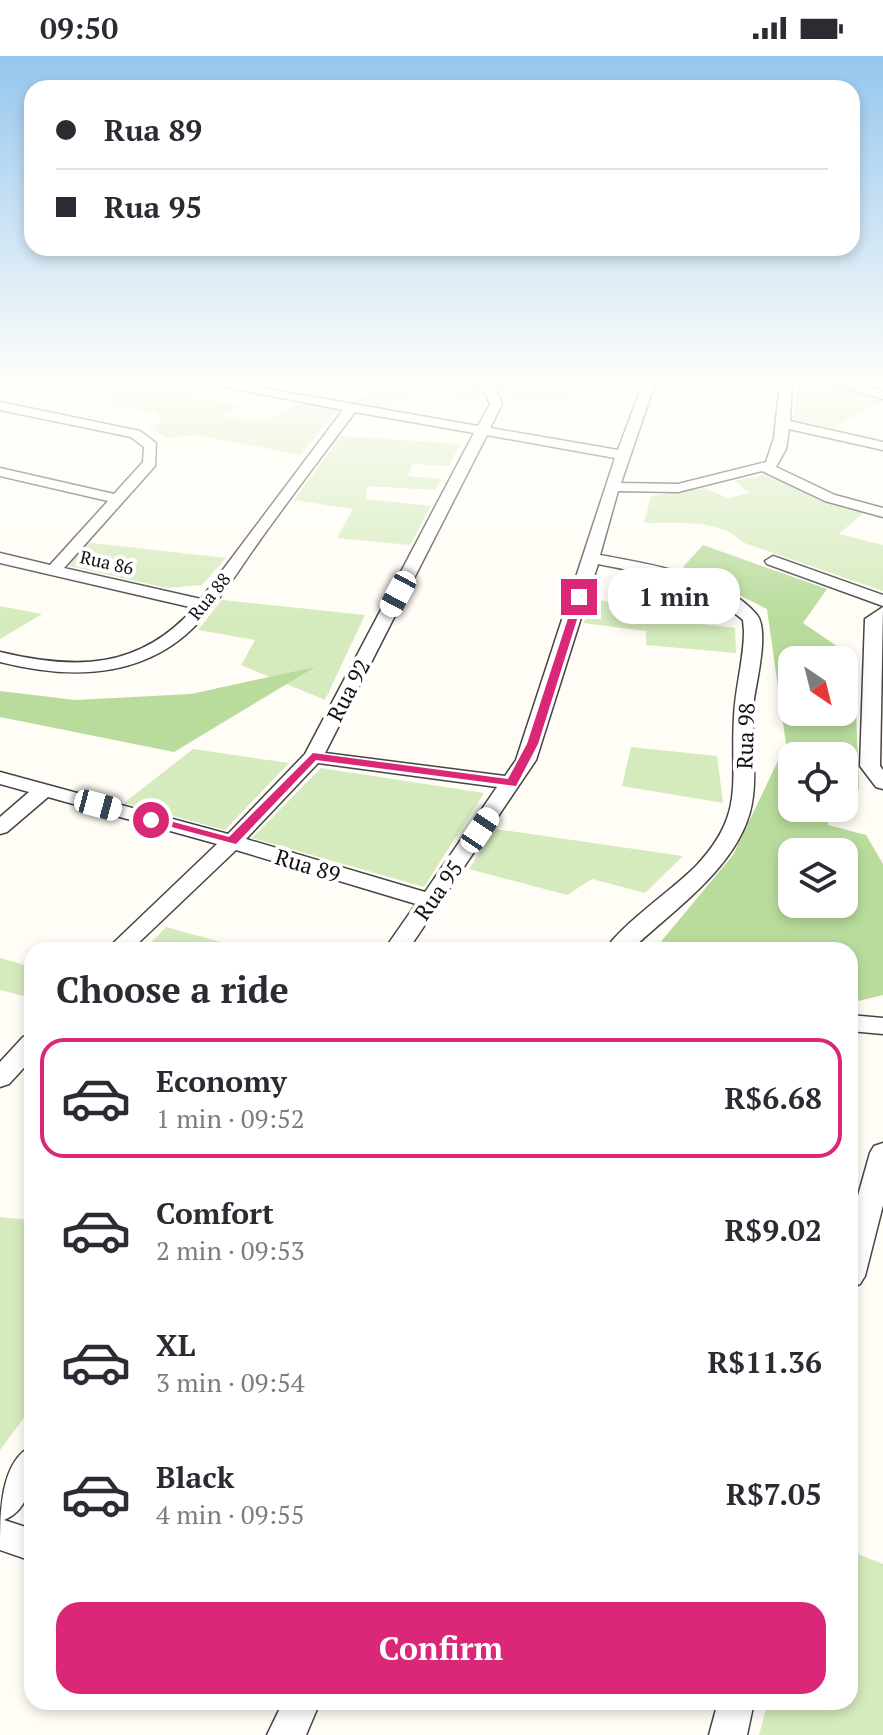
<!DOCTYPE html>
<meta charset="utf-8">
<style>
body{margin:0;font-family:"PT Serif",serif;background:#f7f7f7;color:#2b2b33;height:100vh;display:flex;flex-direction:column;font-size:30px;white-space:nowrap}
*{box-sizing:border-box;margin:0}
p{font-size:26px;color:#7c7c81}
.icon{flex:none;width:44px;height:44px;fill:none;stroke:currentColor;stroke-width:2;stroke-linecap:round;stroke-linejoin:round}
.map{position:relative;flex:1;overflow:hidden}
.drawer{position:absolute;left:24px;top:886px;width:834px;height:768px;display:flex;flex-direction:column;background:#fff;border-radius:24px;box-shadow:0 4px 12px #0003}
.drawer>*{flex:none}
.top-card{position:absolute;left:24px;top:24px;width:836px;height:176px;border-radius:24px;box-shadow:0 4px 12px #0003;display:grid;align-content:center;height:176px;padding:0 32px;background:#fff}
.needle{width:52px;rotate:145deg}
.controls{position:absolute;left:778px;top:590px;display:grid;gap:16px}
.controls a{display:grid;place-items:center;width:80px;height:80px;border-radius:16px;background:#fff;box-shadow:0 4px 12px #0003;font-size:40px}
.end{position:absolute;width:36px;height:36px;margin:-18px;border:10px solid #db2777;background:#fff;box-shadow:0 0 0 4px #fff}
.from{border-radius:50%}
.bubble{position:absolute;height:56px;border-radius:24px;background:#fff;box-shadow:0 4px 12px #0003;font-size:26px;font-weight:700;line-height:56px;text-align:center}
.car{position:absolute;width:24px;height:48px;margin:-24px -12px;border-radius:10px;box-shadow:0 0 6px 2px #0007;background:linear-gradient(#fff 24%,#345 0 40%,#fff 0 76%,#345 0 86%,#fff 0)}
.top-card b{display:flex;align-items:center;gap:28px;height:76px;font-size:30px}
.top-card b+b{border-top:2px solid #e1e1e2}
.top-card i{width:20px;height:20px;background:#2b2b33}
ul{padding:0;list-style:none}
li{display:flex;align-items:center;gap:24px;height:120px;margin:0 16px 12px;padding:0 16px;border:4px solid transparent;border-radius:24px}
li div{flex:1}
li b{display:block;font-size:30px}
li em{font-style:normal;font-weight:700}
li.current{border-color:#db2777}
li>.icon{width:72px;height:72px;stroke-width:1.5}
h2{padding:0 32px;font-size:36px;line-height:96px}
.action{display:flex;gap:16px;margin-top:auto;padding:16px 32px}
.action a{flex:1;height:92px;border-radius:24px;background:#db2777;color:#fff;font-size:32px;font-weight:700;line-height:92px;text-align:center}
.status{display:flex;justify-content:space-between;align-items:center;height:56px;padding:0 40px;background:#fff;direction:ltr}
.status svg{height:22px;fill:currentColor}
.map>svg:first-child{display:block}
</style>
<div class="status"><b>09:50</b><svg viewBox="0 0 49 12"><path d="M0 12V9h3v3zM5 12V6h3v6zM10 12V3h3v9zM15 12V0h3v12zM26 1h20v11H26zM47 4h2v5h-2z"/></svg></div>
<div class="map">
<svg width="883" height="1679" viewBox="0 0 883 1679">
<rect width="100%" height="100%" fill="#fffdf5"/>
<path fill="#d5ebbd" d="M66,327h112l18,4 -11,9 56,11 -21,9 45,6 32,-18 39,7 -36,44 -103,-20 -31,3 -19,-12 15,-4 -6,-9 -45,-8 7,-8z
M389,327h80l11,5 2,13 -65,-11 -34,19 -32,-6z
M573,327l-6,17 -53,1 -23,-17z
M798,327h23l62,18 -50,27 -40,-9z
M341,380l119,8 -11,22 -37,-2 -4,12 34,3 -7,11 -68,-4 -1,13 65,7 -21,39 -73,-7 16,-29 -59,-9z
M764,419l99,38 -24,21 44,11v46l-141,-49c-18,-23 -71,-19 -98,-19l7,-27 54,-8 23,10 22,-5 -15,-12z
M84,486l142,16 -24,27 -35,3 -98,-22z
M222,544l143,15 -40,85 -84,-35 14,-25 -57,-10z
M597,544l63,7 -1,12 76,9 1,25 -90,-8v-14l-63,-8z
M0,550l42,8 -42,25z
M631,691l86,9 6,47 -101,-17z
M193,693l96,14 -64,67 -101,-27z
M321,712l163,25 -60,94 -172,-49z
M495,773l188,27 -38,37 -53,-14 -25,16 -98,-26z
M166,871l84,23h-106z
M0,902l32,9v31l-32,-8z
M0,1161l32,3v187l-32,43z
M850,1495l33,13v171h-124l9,-33h82z"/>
<path fill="#b9dc9c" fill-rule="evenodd" d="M703,489l124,44 -24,34 50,34 2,31 -11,4v-32h-52v52h52v-7l12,4 3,80 -15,3v-36h-52v52h33l3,17 38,10 17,29v131l-33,8v-53h-196l79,-95 53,-111 -19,-135 -84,-42zM792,796h52v52h-52z
M315,611l-141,85 -174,-35v-26l75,9 116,-6z"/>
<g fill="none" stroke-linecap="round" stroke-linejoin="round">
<defs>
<path id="minor" d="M204,327h30l244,43 12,-22 -6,-12 -10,-9h15l7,7 6,14 -12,24 128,22 25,-67h12l-34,100 57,1 88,-22 8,-24 6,-55h12l-2,38 93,21v8l-94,-21 -3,20 -10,18 59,28 48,13v9l-58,-16 -63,-30 -84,21 -60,-1 -18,64c48,9 124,20 157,60 12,15 0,65 -3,84 -4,32 3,65 -1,97 -7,66 -78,112 -122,154h-26c18,-27 66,-59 91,-84 50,-53 34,-84 38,-149 1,-29 10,-57 10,-86l-1,-11c-41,-36 -93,-46 -145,-56l-62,196 -128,190h-24l32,-46 -180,-54 -105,100h-25l111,-106 -169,-47 -41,35 -7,2v-17l29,-25 -29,-8v-12l228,62 77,-80 169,-321 -119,-21c-32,43 -64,85 -95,128 -20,28 -38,58 -62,83 -53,56 -127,57 -198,39v-10c75,18 139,18 194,-44l-194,-45v-10l50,12 58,-64 -108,-25v-8l114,26 29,-32 1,-15 -13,-10 -131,-27v-8l140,29 16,12 -1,23 -91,102 137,31 142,-189zM487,379l128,23 -99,302 -11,16 -180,-23zM318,707l179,24 -72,105 -179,-53z
M829,327h23l31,8v8z
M773,500l110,39v11l-116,-42 -2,-3z
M883,551l-3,159 3,4v19l-7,-2 -16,-21 5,-147z
M850,959l33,3v16l-33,-3z
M32,979v24l-23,25 -9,3v-25l23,-25z
M883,1087v62l-18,71 -5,8 -10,4v-64l20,-71 4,-7z
M32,1390c0,26 2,62 -28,74l28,9v32l-32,-11c0,-36 0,-89 32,-104z
M283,1646h37l-14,33h-39z
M718,1646h36l-7,33h-38z"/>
</defs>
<use href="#minor" stroke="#444" stroke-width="3"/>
<use href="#minor" fill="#fff" fill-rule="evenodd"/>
</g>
<linearGradient id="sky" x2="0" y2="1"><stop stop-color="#95c6ee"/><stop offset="0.58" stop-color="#fffefa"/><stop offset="1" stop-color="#fffefa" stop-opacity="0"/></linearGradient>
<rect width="883" height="562" fill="url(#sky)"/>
<path fill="#db2777" d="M579,538l5,3 -46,147 -22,42 -200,-26 -80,84 -91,-24 6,-4 78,21 84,-84 195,26 19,-35 48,-147z"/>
<g text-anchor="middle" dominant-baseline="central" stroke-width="8" stroke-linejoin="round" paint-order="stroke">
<g font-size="18" fill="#111" stroke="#fff">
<text transform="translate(107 506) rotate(13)">Rua 86</text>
<text transform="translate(209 540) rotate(-51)">Rua 88</text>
</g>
<g font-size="22" fill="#111" stroke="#fff">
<text transform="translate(348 634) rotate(-62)">Rua 92</text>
<text transform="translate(745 680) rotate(-88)">Rua 98</text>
<text transform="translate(308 809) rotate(17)">Rua 89</text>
<text transform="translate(438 834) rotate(-55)">Rua 95</text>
</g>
</g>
</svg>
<div class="controls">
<a><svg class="needle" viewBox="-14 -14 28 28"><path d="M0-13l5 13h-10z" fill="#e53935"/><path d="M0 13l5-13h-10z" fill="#7c7c81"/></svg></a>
<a><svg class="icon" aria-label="locate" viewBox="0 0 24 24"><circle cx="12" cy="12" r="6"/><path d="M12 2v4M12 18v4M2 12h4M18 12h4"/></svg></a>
<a><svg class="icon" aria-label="layers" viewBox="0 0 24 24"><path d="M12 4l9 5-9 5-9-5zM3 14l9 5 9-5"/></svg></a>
</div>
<i class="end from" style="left:151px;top:764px"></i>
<i class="end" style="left:579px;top:541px"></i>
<div class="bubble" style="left:608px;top:512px;width:132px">1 min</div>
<i class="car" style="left:398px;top:538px;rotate:208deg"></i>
<i class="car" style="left:98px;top:749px;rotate:105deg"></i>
<i class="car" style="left:480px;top:774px;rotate:34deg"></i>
<div class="top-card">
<b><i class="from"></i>Rua 89</b>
<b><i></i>Rua 95</b>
</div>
<section class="drawer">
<h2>Choose a ride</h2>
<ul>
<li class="current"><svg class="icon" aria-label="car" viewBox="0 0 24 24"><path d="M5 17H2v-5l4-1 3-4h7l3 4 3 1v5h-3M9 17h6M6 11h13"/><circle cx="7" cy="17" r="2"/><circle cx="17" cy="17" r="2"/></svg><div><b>Economy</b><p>1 min · 09:52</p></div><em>R$6.68</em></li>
<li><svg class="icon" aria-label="car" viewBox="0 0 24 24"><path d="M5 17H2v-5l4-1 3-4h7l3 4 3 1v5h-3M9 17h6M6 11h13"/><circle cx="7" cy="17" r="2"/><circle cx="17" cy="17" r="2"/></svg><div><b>Comfort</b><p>2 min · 09:53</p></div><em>R$9.02</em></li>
<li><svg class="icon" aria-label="car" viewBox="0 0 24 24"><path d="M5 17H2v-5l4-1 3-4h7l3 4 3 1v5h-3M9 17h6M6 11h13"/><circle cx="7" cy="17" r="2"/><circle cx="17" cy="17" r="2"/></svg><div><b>XL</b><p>3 min · 09:54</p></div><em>R$11.36</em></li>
<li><svg class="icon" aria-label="car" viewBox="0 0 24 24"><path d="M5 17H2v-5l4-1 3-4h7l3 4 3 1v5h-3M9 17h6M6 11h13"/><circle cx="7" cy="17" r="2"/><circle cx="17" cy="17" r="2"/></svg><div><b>Black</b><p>4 min · 09:55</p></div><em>R$7.05</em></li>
</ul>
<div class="action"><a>Confirm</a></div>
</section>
</div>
